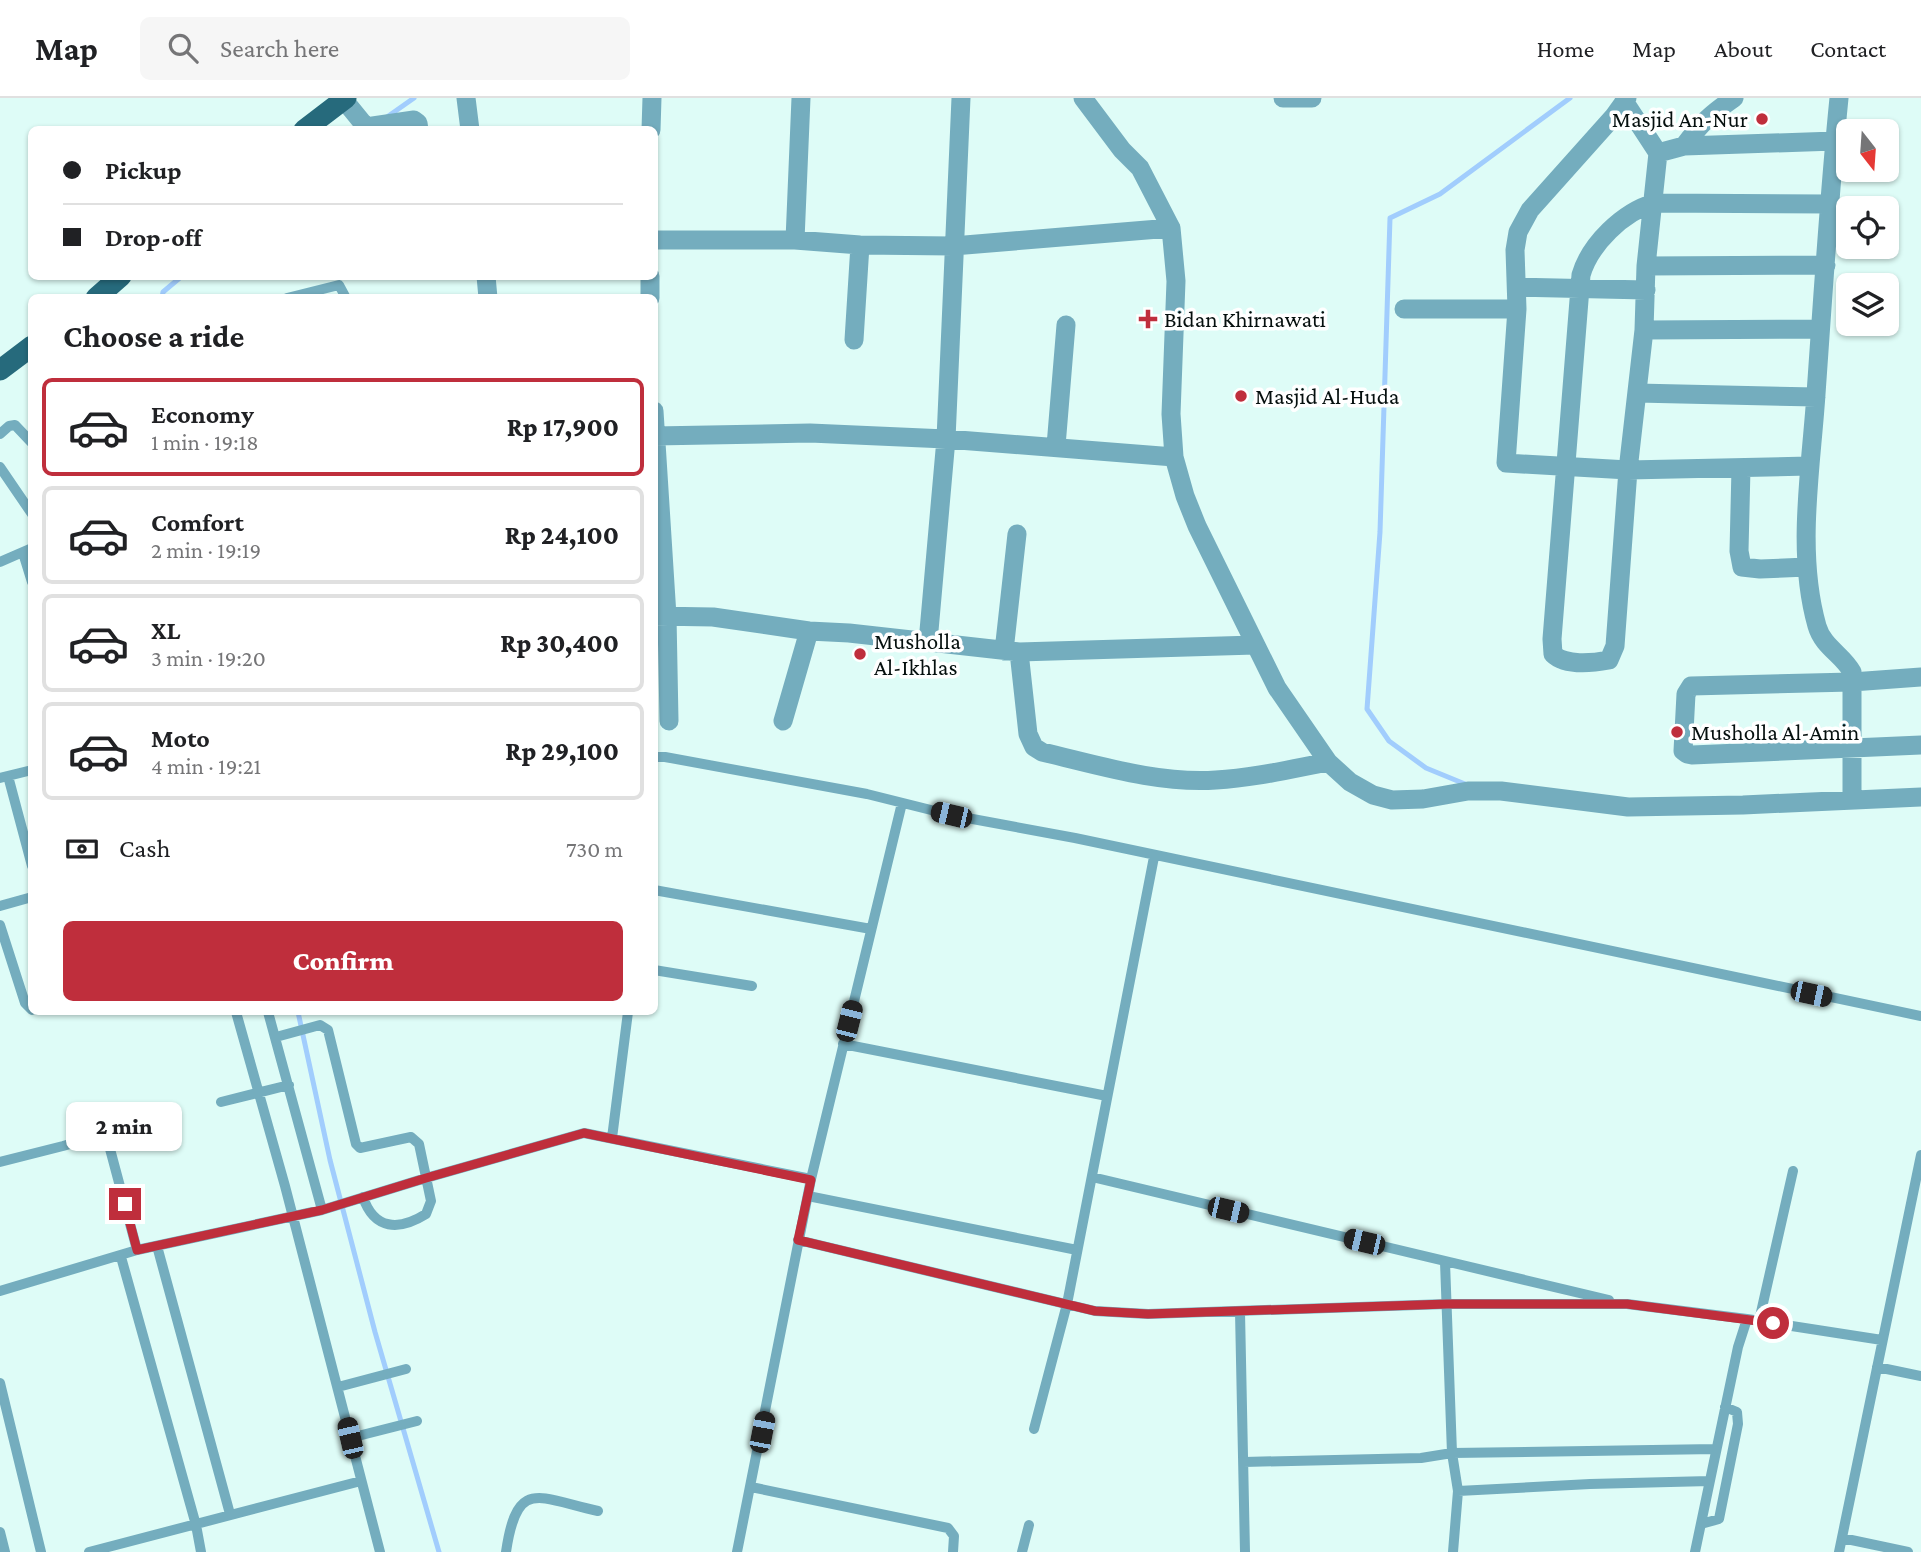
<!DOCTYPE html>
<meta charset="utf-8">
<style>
body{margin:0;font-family:"Crimson Pro",serif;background:#f6f6f6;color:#202124;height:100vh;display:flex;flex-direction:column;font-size:26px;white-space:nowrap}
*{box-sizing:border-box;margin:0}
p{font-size:23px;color:#757577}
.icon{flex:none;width:38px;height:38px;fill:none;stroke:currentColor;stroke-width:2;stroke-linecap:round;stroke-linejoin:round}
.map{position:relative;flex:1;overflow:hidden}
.details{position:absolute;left:28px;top:196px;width:630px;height:721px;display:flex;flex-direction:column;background:#fff;border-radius:10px;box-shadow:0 2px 5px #0004}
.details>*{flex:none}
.hud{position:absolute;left:28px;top:28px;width:630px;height:154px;border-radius:10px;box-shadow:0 2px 5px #0004;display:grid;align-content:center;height:154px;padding:0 35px;background:#fff}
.needle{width:46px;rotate:163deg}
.buttons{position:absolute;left:1836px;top:21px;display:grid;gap:14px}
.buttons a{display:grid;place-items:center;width:63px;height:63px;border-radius:10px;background:#fff;box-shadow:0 2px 5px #0004;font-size:35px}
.end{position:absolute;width:32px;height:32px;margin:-16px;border:9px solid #bf2e3c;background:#fff;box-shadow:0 0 0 4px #fff}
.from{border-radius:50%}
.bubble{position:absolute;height:49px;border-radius:10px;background:#fff;box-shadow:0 2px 5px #0004;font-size:23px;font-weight:800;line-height:49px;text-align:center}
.car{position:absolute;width:21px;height:42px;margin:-21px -10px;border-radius:9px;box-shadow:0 0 5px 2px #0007;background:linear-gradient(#222 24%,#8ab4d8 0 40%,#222 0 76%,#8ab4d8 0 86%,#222 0)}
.hud b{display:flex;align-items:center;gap:24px;height:66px;font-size:26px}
.hud b+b{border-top:2px solid #e0e0e0}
.hud i{width:18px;height:18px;background:#202124}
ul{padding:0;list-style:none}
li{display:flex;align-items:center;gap:21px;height:98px;margin:0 14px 10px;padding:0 21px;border:4px solid #e0e0e0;border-radius:10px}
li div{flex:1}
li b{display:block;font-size:26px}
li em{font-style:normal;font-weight:800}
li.on{border-color:#bf2e3c}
li>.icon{width:63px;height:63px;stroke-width:1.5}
h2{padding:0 35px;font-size:32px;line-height:84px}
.pay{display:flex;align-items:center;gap:18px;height:77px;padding:0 35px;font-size:26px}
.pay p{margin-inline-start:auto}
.action{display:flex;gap:14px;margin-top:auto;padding:14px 35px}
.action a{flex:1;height:80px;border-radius:10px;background:#bf2e3c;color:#fff;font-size:28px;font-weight:800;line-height:80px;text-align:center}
header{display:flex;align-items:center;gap:42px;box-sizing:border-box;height:98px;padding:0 35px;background:#fff;border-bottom:2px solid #e0e0e0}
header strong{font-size:33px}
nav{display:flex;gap:38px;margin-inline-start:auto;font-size:24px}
.search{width:490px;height:63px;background:#f6f6f6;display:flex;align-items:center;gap:18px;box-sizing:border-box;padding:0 24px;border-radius:10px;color:#757577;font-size:26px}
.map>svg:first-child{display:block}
</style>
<header>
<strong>Map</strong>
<div class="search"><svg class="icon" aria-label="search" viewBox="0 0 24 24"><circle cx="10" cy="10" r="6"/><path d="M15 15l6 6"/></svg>Search here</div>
<nav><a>Home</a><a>Map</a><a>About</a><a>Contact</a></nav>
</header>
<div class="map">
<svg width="1921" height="1454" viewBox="0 0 1921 1454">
<rect width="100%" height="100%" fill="#defcf7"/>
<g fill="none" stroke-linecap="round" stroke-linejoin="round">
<path stroke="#a1cdfd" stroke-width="5" d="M387,19l27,-19
M162,200l1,-6 19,-16
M1465,686l-39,-16 -37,-27 -22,-32 13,-177 10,-314 50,-24 130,-96
M298,914l32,148 45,172 64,220"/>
<path stroke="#74adbe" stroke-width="10" d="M287,200l52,-13 7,13
M0,336l9,-8 6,-1 17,18
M0,369l32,47
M23,455l9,29
M0,464l32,-14
M654,659h11l202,37 84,21 124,23 846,178
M8,678l24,90
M0,680l32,-8
M654,792l217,39
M0,808l32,-9
M0,827l25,78 7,7
M654,872l98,16
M236,914l49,174 95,366
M268,914l54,198
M276,939l44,-12 8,5 28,114 4,4 51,-11 8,7 12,57 -5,13c-27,17 -52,16 -63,-17
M843,946l264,52
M221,1004l68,-17
M106,1036l31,116
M612,1040l16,-126
M0,1064l63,-16 99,-29
M1092,1079l517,123
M808,1098l269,54
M798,1142l297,71 53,3 299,-10h180l120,15 135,21
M157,1148l73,268
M121,1159l75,268 5,27
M1445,1164l7,191 6,38 -5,61
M0,1193l137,-41 185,-40 104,-32 158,-45 227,46
M1240,1214l5,240
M1759,1223l34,-150
M1877,1269l44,9
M0,1285l41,169
M338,1289l68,-18
M1034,1331l33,-125 87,-447
M350,1340l67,-17
M1244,1364l177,-4 31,-5 264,-4
M751,1389l197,41 6,8 -1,16
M1458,1393l132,-7 120,-3
M1701,1426l18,-5 19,-95 -1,-12 -12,-5
M0,1434l5,20
M1842,1440l66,14
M89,1454l272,-71
M506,1454c11,-75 32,-54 92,-41
M737,1454l74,-373 91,-376
M1022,1454l7,-27
M1695,1454l43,-205 9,-28
M1839,1454l82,-397"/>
<path stroke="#74adbe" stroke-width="19" d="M466,0l4,32
M1083,0l39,52 18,18 31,60 5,53 -5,133 3,43 11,39 12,30 80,162 51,74 22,20 23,13 19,5 31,-1 45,-8h33l127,16 115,-2 178,-8
M1283,0h29
M1627,0l-13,18 -84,94 -12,22 -3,18 2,59 -11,154 122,7 181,-4
M1839,0c-10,99 -16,197 -23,296 -5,76 -20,158 1,232 6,21 26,29 35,46v128
M344,2l22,27 48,-7 4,3 1,7
M1624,3l34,52 -12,113 -2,64 -16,140 -13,176 -6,14c-16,3 -44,6 -56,-6l-1,-15 29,-364c9,-31 42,-63 73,-72l175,1
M651,32l1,-32
M1684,48c17,-23 27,-32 50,-48
M1658,55l26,-7 151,-5
M654,142h141l65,5 93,1 218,-18
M795,142l6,-142
M1646,168l180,-1
M486,178l2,22
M650,178v22
M1517,189l129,3
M1404,211h113
M1644,232l176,-1
M854,242l6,-95
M1637,295l179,4
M654,313l13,205 2,105
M654,338l156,-3 136,6 228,18
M1056,348l10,-121
M1741,370l-2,83 3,16 18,2 47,-2
M654,518l59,1 96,14 40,2 170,19 236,-7
M928,544l18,-203 15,-341
M1004,553l13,-117
M1019,554l9,82 6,13 8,5c56,13 116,32 174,28 38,-2 75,-11 112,-18
M1921,579l-69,5 -161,4 -5,8 -3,57 4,3 5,1 229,-10
M783,623l26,-90"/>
<path stroke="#266a7c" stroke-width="21" d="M304,32l42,-32
M96,200l25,-22
M0,272l32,-24"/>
</g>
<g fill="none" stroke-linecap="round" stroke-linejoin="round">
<path stroke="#bf2e3c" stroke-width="9" d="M125,1106l12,46 185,-40 104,-32 158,-45 227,47 -13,60 297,71 53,3 299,-10h180l146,19"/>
</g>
<g fill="#bf2e3c" stroke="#fff" stroke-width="2.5">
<circle cx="1762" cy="21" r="7"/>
<path d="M1144.5 210.5h7v7h7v7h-7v7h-7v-7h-7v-7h7z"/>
<circle cx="1241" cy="298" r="7"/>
<circle cx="860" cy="556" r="7"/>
<circle cx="1677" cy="634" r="7"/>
</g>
<g text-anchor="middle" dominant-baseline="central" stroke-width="7" stroke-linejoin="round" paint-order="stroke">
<g font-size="23" fill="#050f0e" stroke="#fff" text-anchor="start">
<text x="1748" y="21" text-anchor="end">Masjid An-Nur</text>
<text x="1164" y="221">Bidan Khirnawati</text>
<text x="1255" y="298">Masjid Al-Huda</text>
<text x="874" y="543">Musholla<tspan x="874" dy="26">Al-Ikhlas</tspan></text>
<text x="1691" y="634">Musholla Al-Amin</text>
</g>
</g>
</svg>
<div class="buttons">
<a><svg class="needle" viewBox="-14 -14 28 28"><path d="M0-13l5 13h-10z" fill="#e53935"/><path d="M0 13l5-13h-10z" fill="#757577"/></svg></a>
<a><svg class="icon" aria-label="locate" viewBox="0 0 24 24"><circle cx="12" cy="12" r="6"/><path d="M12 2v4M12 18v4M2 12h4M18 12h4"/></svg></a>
<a><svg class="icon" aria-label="layers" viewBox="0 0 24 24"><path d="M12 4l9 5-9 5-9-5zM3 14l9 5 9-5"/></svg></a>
</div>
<i class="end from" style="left:1773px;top:1225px"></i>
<i class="end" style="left:125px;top:1106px"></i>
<div class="bubble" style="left:66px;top:1004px;width:116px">2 min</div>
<i class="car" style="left:951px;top:717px;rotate:283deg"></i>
<i class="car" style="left:1811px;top:896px;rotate:102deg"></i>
<i class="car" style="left:849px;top:923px;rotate:14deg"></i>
<i class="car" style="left:1228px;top:1112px;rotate:103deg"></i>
<i class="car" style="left:1364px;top:1144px;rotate:283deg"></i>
<i class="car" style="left:762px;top:1334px;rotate:11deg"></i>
<i class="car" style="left:350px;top:1340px;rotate:347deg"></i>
<div class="hud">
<b><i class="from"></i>Pickup</b>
<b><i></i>Drop-off</b>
</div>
<section class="details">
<h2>Choose a ride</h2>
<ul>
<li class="on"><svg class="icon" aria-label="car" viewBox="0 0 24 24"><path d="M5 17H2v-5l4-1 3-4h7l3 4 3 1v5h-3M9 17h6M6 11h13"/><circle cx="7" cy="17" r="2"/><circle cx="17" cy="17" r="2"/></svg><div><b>Economy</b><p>1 min · 19:18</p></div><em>Rp 17,900</em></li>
<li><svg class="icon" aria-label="car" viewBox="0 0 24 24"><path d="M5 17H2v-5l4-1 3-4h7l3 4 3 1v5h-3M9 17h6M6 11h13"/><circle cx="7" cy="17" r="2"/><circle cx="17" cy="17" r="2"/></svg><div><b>Comfort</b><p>2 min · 19:19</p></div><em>Rp 24,100</em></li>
<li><svg class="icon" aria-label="car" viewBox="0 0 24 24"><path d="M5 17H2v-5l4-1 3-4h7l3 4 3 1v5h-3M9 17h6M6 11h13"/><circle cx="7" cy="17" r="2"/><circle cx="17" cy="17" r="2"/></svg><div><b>XL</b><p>3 min · 19:20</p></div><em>Rp 30,400</em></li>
<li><svg class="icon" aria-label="car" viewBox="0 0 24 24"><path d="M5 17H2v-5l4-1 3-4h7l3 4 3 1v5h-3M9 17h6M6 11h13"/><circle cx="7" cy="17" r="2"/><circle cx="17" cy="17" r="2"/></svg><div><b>Moto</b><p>4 min · 19:21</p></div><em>Rp 29,100</em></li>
</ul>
<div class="pay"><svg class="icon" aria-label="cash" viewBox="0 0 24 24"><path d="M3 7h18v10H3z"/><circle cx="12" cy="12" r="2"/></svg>Cash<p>730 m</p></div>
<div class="action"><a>Confirm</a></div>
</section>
</div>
